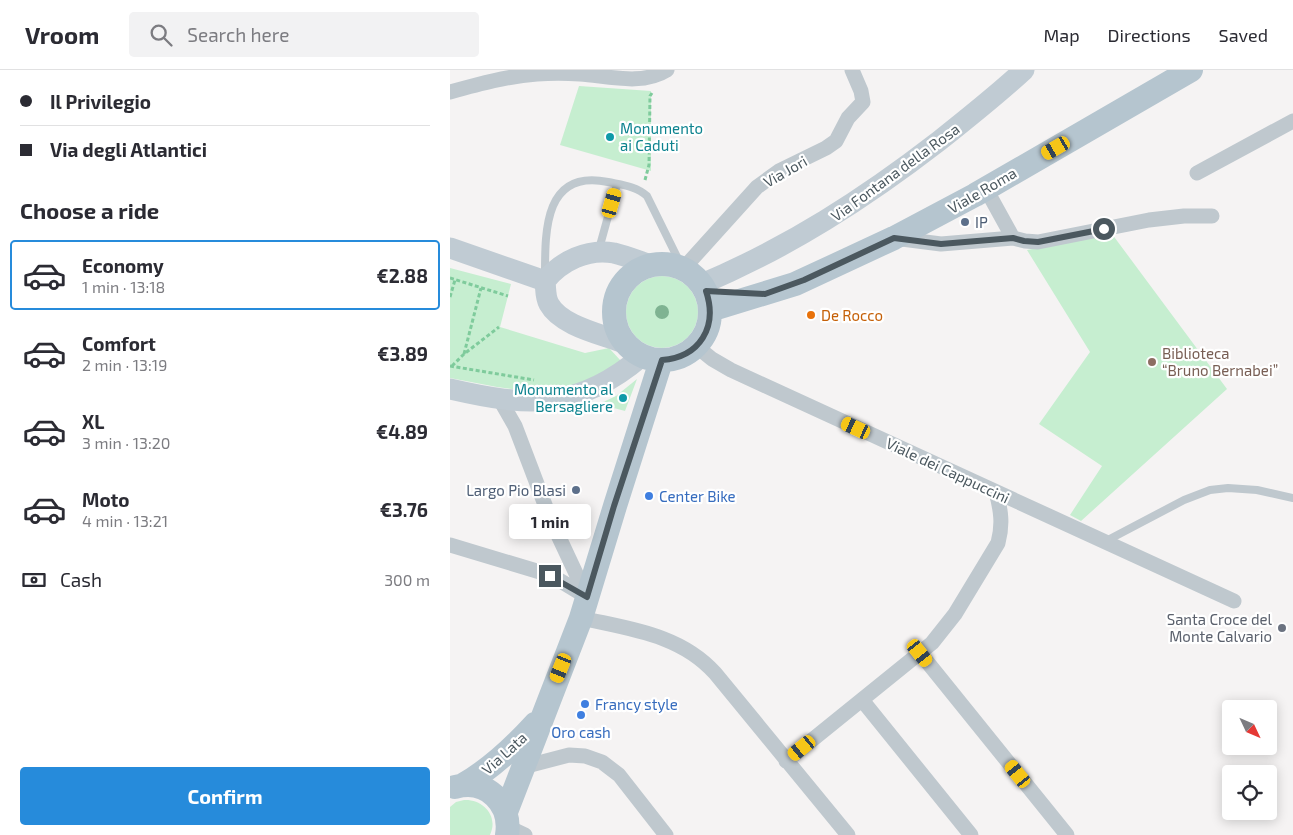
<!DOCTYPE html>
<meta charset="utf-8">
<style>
body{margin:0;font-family:"Exo 2",sans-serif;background:#f2f2f3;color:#2b2b33;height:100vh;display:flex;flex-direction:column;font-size:19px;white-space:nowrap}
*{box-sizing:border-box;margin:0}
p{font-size:16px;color:#7c7c81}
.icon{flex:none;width:28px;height:28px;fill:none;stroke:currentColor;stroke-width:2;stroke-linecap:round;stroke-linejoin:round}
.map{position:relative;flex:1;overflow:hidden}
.sheet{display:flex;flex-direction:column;background:#fff;width:450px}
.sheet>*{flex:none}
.guide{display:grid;align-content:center;height:110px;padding:0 20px;background:#fff}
.needle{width:32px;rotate:134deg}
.tools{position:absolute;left:772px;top:630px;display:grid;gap:10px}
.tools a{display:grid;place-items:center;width:55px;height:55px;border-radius:5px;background:#fff;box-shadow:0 2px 12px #0003;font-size:25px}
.end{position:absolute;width:22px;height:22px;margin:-11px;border:6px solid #4b585f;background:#fff;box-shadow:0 0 0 2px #fff}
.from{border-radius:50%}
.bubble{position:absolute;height:35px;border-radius:5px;background:#fff;box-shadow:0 2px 12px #0003;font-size:16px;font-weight:700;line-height:35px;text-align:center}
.car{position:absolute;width:15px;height:30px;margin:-15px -8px;border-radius:6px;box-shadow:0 0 4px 1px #0007;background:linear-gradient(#f5c518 24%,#345 0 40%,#f5c518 0 76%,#345 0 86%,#f5c518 0)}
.guide b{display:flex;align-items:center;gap:18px;height:48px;font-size:19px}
.guide b+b{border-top:1px solid #e1e1e2}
.guide i{width:12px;height:12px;background:#2b2b33}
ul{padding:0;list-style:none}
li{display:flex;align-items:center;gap:15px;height:70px;margin:0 10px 8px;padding:0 10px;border:2px solid transparent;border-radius:5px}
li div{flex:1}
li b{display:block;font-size:19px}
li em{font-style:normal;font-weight:700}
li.active{border-color:#268bdb}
li>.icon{width:45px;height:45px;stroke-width:1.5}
h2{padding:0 20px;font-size:22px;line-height:60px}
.pay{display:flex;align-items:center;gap:12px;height:55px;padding:0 20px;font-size:19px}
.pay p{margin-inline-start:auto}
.primary-button{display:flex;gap:10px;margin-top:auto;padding:10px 20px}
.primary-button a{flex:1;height:58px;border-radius:5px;background:#268bdb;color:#fff;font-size:20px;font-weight:700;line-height:58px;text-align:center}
header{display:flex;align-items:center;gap:30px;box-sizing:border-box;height:70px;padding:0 25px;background:#fff;border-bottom:1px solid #e1e1e2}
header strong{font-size:24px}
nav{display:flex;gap:28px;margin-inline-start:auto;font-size:18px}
.search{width:350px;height:45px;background:#f2f2f3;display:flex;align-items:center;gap:12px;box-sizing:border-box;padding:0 18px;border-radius:5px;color:#7c7c81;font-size:19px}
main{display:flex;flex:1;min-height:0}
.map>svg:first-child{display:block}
</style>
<header>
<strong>Vroom</strong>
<div class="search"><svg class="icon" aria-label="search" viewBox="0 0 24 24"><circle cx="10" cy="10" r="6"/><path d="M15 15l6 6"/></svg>Search here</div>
<nav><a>Map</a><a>Directions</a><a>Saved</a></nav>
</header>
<main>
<section class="sheet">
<div class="guide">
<b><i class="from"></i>Il Privilegio</b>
<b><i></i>Via degli Atlantici</b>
</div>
<h2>Choose a ride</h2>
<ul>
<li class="active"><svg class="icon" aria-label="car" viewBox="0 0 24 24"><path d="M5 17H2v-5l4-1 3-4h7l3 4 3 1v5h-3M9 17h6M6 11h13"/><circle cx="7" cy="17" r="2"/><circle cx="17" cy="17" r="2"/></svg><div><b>Economy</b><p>1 min · 13:18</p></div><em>€2.88</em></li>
<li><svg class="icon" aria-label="car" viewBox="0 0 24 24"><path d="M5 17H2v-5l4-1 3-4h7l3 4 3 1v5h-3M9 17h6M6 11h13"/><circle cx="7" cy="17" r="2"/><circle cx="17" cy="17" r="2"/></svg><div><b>Comfort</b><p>2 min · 13:19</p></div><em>€3.89</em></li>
<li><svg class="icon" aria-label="car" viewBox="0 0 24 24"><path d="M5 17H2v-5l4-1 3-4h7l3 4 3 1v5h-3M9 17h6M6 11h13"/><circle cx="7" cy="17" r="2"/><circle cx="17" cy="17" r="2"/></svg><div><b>XL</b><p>3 min · 13:20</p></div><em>€4.89</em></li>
<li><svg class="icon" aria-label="car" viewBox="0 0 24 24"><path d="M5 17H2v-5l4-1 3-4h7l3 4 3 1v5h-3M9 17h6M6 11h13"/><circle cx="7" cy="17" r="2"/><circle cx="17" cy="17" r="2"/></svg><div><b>Moto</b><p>4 min · 13:21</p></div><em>€3.76</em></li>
</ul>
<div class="pay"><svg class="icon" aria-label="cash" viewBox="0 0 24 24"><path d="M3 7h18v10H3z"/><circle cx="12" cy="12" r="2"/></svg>Cash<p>300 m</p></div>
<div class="primary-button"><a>Confirm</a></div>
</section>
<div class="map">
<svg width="843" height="765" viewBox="0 0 843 765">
<rect width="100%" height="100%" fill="#f5f3f3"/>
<path fill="#c6eed0" d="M129,16l72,5v80l-91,-26z
M662,164l115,155 -146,132 -11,-6 32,-49 -63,-42 51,-72 -63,-102z
M0,198l61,16 -11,43 85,26 24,-5 12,13 -10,10 -54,24 -60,-8 -47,-9z
M176 242a36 36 0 1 1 72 0a36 36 0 1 1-72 0Z
M187,309l-12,32 -26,-7 17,-8z
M14,730c19,-1 35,16 26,35h-40v-28l6,-5z"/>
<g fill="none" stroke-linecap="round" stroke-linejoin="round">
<path stroke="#7fcb9c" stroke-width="3" stroke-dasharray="4 2.5" stroke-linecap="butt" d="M195,110l4,-15 1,-69 2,-3
M0,208l58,18
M0,227l5,-17
M14,284l17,-66
M0,296l84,14
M2,296l12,-12 35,-27"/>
<path stroke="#bfc8ce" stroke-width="8" d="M149,179l18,-65
M95,204c0,-45 0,-105 63,-92 14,3 28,4 39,14l36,73
M656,471l78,-41 26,-10 18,-2 29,2 36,8"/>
<path stroke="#bfc8ce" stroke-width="15" d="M0,22c29,-8 58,-16 87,-18 14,-1 28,-1 43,0 28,2 62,12 87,-4
M747,103l96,-52
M536,119l27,49
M444,168l47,6 72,-6 12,3 13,1 111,-22 35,-4h28
M233,199l74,-82 22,-16 47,-23 10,-7 12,-23 15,-16 -2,-11 -9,-21
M246,276l16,13 19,11 503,231
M49,328l16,28 35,92 37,79
M0,475l90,27 19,8 28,17
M131,548c48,11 99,16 134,55l133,162
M470,583l147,182
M412,630l109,135
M336,691l146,-118 23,-29 43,-71c5,-18 3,-33 -2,-51
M73,697l46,-12 16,1 17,6 17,13 47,60
M58,757l17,8"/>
<path stroke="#c0cbd3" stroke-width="21" d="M0,178l95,33
M252,214c87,-37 162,-85 237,-143 29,-23 58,-46 85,-71
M174,273c-23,-9 -63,-17 -75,-39 -4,-7 -3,-15 -4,-23 16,-20 43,-33 69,-28 12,3 25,8 37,12
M0,319c78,18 128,22 192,-33"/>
<path stroke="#b5c5cf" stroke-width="24" d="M164 242a48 48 0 1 1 96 0a48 48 0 1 1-96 0Z
M260,240l85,-26 99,-46 81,-43 216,-125
M13,715c28,-16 51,-38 72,-61
M5,717c32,-9 57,17 52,48
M56,742l75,-194 34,-112 46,-145"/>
</g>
<circle fill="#7fb392" cx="212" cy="242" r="7"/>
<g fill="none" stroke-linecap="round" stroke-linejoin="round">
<path stroke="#4b585f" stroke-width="6" d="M100,506l37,21 27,-91 48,-146c38,-3 56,-33 44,-69l59,3 39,-14 90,-42 47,6 72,-6 11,3 14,1 66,-13"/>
</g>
<g fill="#0f9aa8" stroke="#fff" stroke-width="2">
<circle cx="160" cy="67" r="5"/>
<circle cx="173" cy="328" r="5"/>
</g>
<g fill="#5c6f8a" stroke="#fff" stroke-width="2">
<circle cx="515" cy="152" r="5"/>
<circle cx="126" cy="420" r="5"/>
</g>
<circle fill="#e8710a" stroke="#fff" stroke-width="2" cx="361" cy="245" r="5"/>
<circle fill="#8d6e63" stroke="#fff" stroke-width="2" cx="702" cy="292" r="5"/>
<g fill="#3f7fe0" stroke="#fff" stroke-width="2">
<circle cx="199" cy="426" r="5"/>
<circle cx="135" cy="634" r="5"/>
<circle cx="131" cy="645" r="5"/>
</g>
<circle fill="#6b7280" stroke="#fff" stroke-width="2" cx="832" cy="558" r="5"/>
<g text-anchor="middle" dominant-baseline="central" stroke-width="4.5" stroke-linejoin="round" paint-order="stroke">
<g font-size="15" fill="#0d838f" stroke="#fff" text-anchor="start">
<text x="170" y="58">Monumento<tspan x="170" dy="17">ai Caduti</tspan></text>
<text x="163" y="319" text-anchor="end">Monumento al<tspan x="163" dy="17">Bersagliere</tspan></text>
</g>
<g font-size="15" fill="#4b585f" stroke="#fff">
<text transform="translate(335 101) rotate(-30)">Via Jori</text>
<text transform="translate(445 102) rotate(-36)">Via Fontana della Rosa</text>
<text transform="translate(532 120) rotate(-30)">Viale Roma</text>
<text transform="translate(498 400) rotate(25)">Viale dei Cappuccini</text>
<text transform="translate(54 683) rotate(-42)">Via Lata</text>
</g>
<g font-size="15" fill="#4e5e75" stroke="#fff" text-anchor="start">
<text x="525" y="152">IP</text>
<text x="116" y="420" text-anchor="end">Largo Pio Blasi</text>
</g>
<g font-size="15" fill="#c56008" stroke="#fff" text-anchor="start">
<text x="371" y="245">De Rocco</text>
</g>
<g font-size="15" fill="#785e54" stroke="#fff" text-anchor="start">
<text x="712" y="283">Biblioteca<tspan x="712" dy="17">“Bruno Bernabei”</tspan></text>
</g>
<g font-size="15" fill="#366cbe" stroke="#fff" text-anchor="start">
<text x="209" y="426">Center Bike</text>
<text x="145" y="634">Francy style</text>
<text x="131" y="662" text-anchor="middle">Oro cash</text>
</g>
<g font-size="15" fill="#5b616d" stroke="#fff" text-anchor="end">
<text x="822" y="549">Santa Croce del<tspan x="822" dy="17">Monte Calvario</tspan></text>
</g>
</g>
</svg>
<div class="tools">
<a><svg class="needle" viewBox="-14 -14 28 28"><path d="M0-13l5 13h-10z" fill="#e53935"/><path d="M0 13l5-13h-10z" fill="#7c7c81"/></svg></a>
<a><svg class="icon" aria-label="locate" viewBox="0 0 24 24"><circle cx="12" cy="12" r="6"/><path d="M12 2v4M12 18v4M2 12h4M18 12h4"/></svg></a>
</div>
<i class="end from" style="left:654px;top:159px"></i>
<i class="end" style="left:100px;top:506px"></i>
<div class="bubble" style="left:59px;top:434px;width:82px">1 min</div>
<i class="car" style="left:606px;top:78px;rotate:240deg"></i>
<i class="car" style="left:162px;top:133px;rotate:16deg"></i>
<i class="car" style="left:406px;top:358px;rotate:295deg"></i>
<i class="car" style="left:470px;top:583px;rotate:141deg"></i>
<i class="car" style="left:111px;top:598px;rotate:202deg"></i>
<i class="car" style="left:352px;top:678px;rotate:231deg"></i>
<i class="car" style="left:568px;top:704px;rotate:321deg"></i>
</div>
</main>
